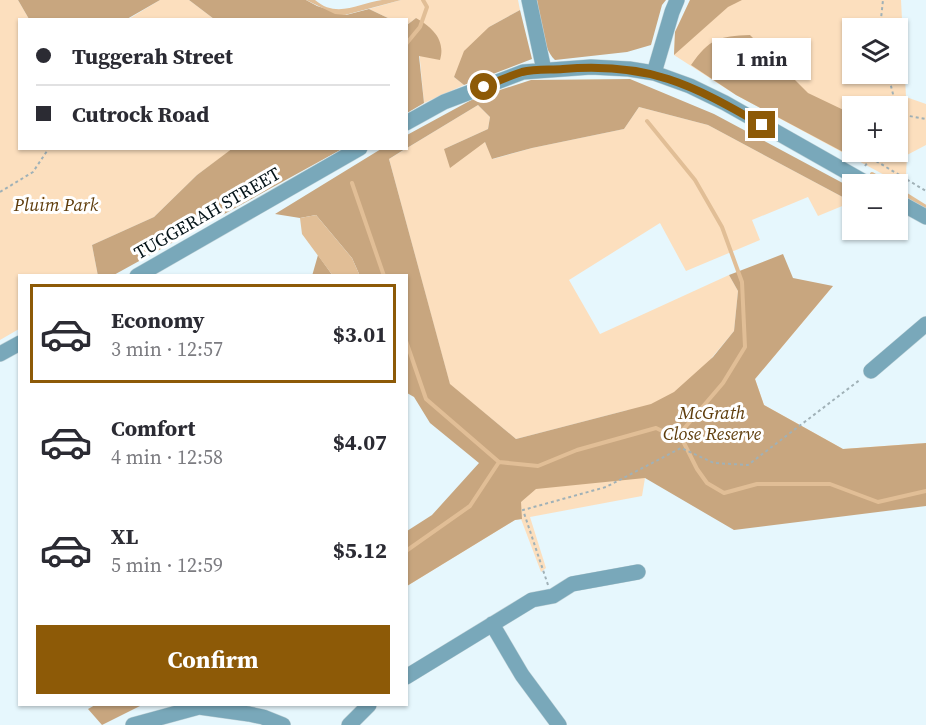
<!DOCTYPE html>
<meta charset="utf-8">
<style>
body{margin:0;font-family:"Source Serif 4",serif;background:#f7f7f7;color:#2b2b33;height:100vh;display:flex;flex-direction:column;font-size:22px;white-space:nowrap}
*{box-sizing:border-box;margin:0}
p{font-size:20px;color:#7c7c81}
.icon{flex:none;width:33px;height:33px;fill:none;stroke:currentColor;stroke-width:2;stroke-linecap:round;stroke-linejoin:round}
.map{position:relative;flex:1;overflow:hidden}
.panel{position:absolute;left:18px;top:274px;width:390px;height:432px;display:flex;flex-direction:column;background:#fff;border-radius:0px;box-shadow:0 2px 4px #0004}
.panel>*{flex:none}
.guide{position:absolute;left:18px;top:18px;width:390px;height:132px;border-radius:0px;box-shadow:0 2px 4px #0004;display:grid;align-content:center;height:132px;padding:0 18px;background:#fff}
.buttons{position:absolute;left:842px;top:18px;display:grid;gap:12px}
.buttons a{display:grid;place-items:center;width:66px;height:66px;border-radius:0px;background:#fff;box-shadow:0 2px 4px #0004;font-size:30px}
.end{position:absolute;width:27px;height:27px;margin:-14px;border:8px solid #8d5a07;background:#fff;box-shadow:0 0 0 3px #fff}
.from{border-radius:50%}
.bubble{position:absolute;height:42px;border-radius:0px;background:#fff;box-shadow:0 2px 4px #0004;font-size:20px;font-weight:700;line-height:42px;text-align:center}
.guide b{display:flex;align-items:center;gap:21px;height:57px;font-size:22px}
.guide b+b{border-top:2px solid #e1e1e2}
.guide i{width:15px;height:15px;background:#2b2b33}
ul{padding:10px 0 0;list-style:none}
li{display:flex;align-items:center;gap:18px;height:99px;margin:0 12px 9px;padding:0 6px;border:3px solid transparent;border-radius:0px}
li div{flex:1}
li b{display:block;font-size:22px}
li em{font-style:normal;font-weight:700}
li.active{border-color:#8d5a07}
li>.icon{width:54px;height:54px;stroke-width:1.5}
.primary-button{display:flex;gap:12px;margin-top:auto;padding:12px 18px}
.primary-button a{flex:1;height:69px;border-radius:0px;background:#8d5a07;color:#fff;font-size:24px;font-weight:700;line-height:69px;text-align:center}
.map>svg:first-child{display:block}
</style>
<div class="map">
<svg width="926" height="725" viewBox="0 0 926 725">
<rect width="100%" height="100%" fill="#e6f7fd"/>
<path fill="#fcdfbe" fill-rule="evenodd" d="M0,0h18l11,19 -9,1v128l213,1 -36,26 -43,42 -62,28 6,31h-78l-1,53 -19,11z
M160,0h29l25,19 -87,1z
M401,0h117l2,10 -31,17 -35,50 10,8 -40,18 -8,-85 -9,7 -1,-5 -16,-1 -21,-10z
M690,0h211l5,97 20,7v41l-19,10 -1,21 -3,9 -167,-90 -62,-40 1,-23zM852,28h45v46h-45zM852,106h45v46h-45z
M478,105l12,12 -2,12 -44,20 41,-7 8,17 39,-11 92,-19 15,-22 69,18 144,77 -34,14 -10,-19 -56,23 8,20 -74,31 -26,-48 -91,57 31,54 129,-59 9,16 -4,40 -24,29 123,-74 -78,93 9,26 79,44 83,-6 -281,35 -3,18 -112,21 16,51 -5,4 -20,-53 -6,1 -108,66 221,-176 -112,29 -66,-54 -61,-226z"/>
<path fill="#c8a67f" d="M18,0h142l-33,19h-98z
M189,0h117l11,6 29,9 23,-6 21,10h-176z
M537,0h129l-4,5 -11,40 -24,7 -72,8c-13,-13 -16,-42 -18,-60z
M690,0h52l-14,7 -54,48 1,-23z
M520,10l12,49 -68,26 -10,-8 10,-26 25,-24z
M416,18c16,9 30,22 24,42l-21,-4 5,47 -17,10v-88z
M750,35l58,58 44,21v38h14l-6,9 -124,-66 -45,-30c18,-26 28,-29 59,-30z
M630,79l84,35 138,74v14l-144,-77 -69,-18 -15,22 -92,19 -40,11 -7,-17 -35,26 -6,-19 44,-20 2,-12 -12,-12 -71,43v-13l68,-37 56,-18z
M233,148l109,1 -230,127h-14l-6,-31 62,-28 43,-42z
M381,149h24l-16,10 61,225 66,55 135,-35 23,-12 39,-35 21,-26 4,-40 -9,-16 54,-21 10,24 40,8 -78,93 9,26 79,44 83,-6v63l-192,24 -89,-52 -109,11 -15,13 1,17 -7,1 -108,66v-55l25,-16 47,-52 -49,-40 -16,-26 -7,-4 -1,-117h-46l-8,-18 -36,-43 -16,3 -25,-4z
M318,255l15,21h-21z
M95,705h47l-40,20 -14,-16z"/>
<path fill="#e1be96" d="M306,0h9c22,19 44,3 67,0 6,0 13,0 19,0l-56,15 -10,-1z
M316,215l36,43 8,18h-27l-31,-42 -2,-16z"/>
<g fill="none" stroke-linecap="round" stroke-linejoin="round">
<path stroke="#e1be96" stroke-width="4" d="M406,44l14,-17 7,-20 -4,-7
M647,121l48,59 27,47 20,55 3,65 -22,36 -47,55
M872,174l17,10
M352,183l32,93
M897,189l29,18
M406,341l20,58 73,63 -29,44 -64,45
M499,462l39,4 39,-16 79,-22 27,13 14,28 10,14 17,10 33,-9h73l48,18 48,-11"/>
<defs>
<path id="minor" d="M529,0l15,70
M654,73l18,-61 5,-12
M406,123l38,-21 79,-30 68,-5 38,2 25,4 36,13 35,17 143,81
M897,201l29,16
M137,276l223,-128
M0,354l20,-11
M871,371l55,-47
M492,624l30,51 37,50
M406,677l126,-77 21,-4 19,-12 66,-12
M133,725l66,-18 50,7 14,3 20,8
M349,725l20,-20"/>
</defs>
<use href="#minor" stroke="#c2d3d8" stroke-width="16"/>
<path stroke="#a0b1b7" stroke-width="2" stroke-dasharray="3 3" stroke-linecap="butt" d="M880,28l3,-28
M888,74l8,32
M898,114l28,5
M871,158l55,33
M865,166l10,-14
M0,192l33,-20 14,-21 -1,-3
M548,585l-25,-75 83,-23 75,-39 33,15 34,2 113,-86"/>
<use href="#minor" stroke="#79a8ba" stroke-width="15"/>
</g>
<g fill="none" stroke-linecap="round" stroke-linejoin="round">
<path stroke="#8d5a07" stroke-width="8" d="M484,87c12,-5 25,-11 38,-15 13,-3 28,-2 41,-3 86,-7 128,15 199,56"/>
</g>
<g text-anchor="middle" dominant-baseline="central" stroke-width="6" stroke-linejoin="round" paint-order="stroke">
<g font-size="18" font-style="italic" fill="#5e3c0b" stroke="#fff">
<text x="56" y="204">Pluim Park</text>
<text x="712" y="412">McGrath<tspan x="712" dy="21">Close Reserve</tspan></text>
</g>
<g font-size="18" fill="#041318" stroke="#fff">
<text transform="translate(207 213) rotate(-30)">TUGGERAH STREET</text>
</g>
</g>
</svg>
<div class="buttons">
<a><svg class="icon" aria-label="layers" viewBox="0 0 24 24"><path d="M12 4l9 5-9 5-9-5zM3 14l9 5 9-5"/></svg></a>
<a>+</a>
<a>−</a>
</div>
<i class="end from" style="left:484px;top:87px"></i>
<i class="end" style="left:762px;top:125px"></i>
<div class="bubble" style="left:712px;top:38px;width:99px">1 min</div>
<div class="guide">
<b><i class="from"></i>Tuggerah Street</b>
<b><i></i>Cutrock Road</b>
</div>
<section class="panel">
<ul>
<li class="active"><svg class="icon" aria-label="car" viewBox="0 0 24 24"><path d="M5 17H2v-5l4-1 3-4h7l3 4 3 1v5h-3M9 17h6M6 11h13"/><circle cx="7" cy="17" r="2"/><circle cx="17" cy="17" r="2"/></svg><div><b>Economy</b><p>3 min · 12:57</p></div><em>$3.01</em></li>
<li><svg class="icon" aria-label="car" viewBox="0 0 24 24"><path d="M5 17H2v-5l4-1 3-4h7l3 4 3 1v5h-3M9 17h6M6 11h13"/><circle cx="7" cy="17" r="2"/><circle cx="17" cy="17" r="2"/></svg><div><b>Comfort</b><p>4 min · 12:58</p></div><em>$4.07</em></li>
<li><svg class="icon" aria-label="car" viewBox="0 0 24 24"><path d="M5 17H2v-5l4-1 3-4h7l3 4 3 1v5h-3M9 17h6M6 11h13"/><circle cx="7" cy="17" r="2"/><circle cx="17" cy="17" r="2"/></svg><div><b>XL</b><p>5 min · 12:59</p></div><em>$5.12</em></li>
</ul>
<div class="primary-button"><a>Confirm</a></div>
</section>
</div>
